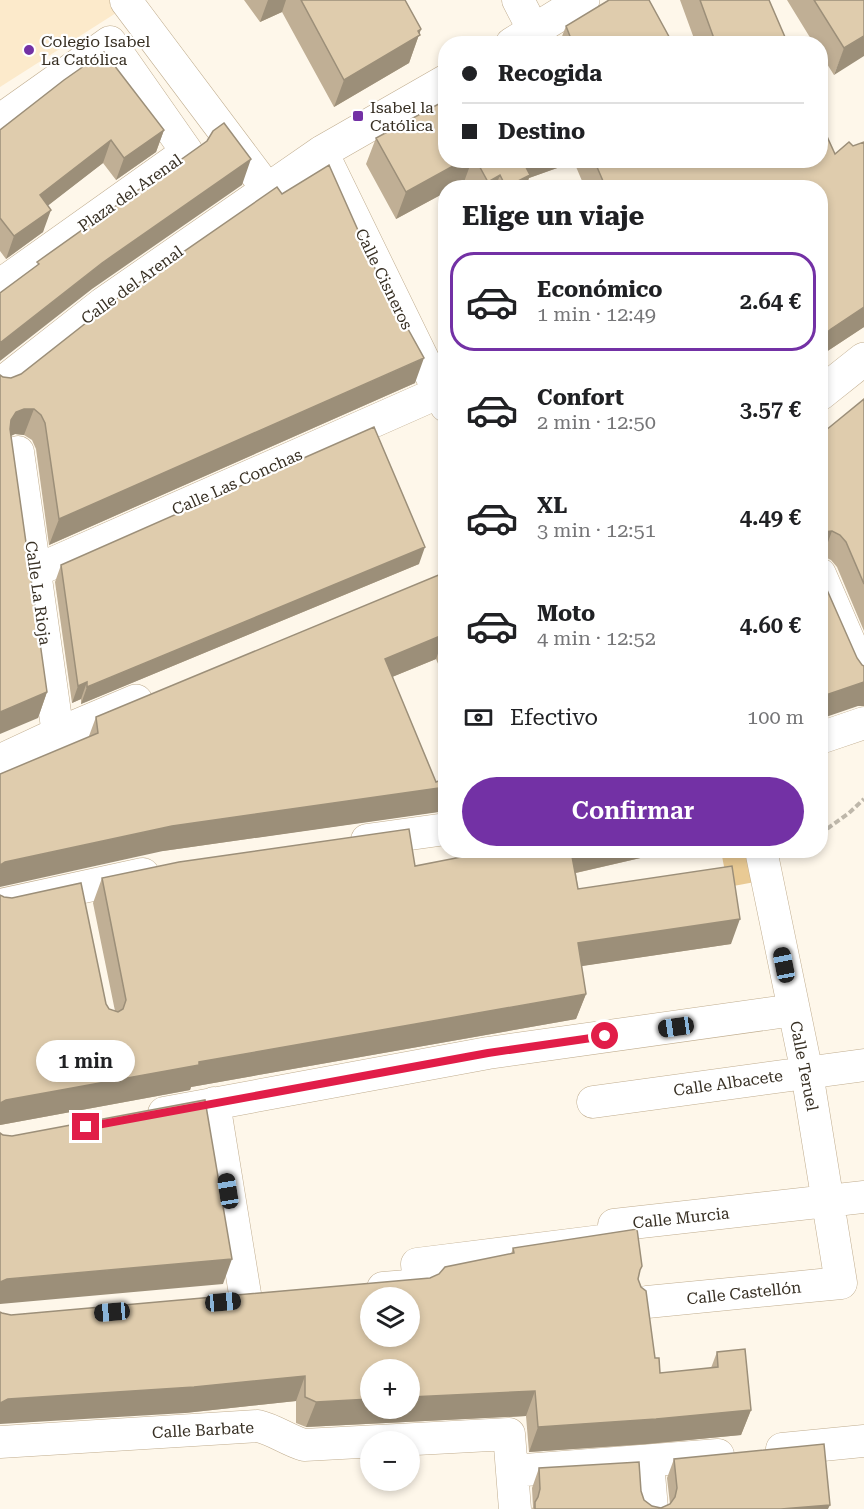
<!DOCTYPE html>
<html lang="es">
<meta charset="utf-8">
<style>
body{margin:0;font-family:"Roboto Serif",serif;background:#f2f2f2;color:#202124;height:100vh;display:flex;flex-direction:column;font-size:22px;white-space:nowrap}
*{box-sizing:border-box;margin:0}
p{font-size:20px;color:#757577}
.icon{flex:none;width:33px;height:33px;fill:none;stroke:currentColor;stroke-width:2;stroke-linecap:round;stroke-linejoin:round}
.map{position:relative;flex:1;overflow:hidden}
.drawer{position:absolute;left:438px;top:180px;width:390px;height:678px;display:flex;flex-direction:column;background:#fff;border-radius:24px;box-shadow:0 3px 9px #0003}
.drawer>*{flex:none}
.banner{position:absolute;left:438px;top:36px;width:390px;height:132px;border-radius:24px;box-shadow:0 3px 9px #0003;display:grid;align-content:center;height:132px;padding:0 24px;background:#fff}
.buttons{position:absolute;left:360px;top:1287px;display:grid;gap:12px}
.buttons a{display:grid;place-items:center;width:60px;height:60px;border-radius:50%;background:#fff;box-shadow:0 3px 9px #0003;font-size:30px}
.end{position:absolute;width:27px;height:27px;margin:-14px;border:8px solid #e11d48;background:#fff;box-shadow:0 0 0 3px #fff}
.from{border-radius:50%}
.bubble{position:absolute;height:42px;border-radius:21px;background:#fff;box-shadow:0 3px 9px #0003;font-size:20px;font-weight:600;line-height:42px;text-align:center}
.car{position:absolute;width:18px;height:36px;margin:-18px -9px;border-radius:8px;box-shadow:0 0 4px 2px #0007;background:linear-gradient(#222 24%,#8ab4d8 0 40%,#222 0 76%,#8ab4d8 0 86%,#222 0)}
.banner b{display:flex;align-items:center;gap:21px;height:57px;font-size:22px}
.banner b+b{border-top:2px solid #e0e0e0}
.banner i{width:15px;height:15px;background:#202124}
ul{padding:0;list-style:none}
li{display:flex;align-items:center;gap:18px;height:99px;margin:0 12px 9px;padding:0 12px;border:3px solid transparent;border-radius:24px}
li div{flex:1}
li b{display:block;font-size:22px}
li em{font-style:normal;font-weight:600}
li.selected{border-color:#7331a5}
li>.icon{width:54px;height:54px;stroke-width:1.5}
h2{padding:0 24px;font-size:27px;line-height:72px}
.pay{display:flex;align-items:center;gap:15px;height:66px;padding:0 24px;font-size:22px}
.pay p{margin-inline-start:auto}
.cta{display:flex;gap:12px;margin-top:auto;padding:12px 24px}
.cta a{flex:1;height:69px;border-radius:36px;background:#7331a5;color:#fff;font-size:24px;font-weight:600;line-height:69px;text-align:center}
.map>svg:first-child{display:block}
</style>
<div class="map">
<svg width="864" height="1509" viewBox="0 0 864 1509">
<rect width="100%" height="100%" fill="#fef7ea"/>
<path fill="#fceacb" d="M0,0h113l-3,3 6,10 -116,74z"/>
<path fill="#e9ca94" d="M721,851h28l6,31 -27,5z"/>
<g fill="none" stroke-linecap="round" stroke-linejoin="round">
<defs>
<path id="street" d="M518,0l16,31
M126,1l142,189
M0,120l110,-78 77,110 -187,133
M322,152l124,254
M18,452l40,282
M35,571l405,-179
M820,574l44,102
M820,738l44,-15
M367,840l79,-11
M0,905l143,-31
M593,1102l271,-37
M214,1103l32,197
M164,1113l324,-60 306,-43
M383,1288l36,-3 -2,-21 200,-25 -3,-14 250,-28
M647,1302l194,-19 -34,-210 -46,-223
M0,1442l258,-16c17,4 29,14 46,19l205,-11 6,75
M782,1449l82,-8
M648,1462l4,47
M512,1471l206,-16"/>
<path id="secondary" d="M512,44l71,-44
M0,385l103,-81 219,-152 124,-71
M820,394l44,-35
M0,761l58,-27 78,-33"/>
</defs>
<use href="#street" stroke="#c0ad8f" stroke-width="33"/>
<use href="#secondary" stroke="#c0ad8f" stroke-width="34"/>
<path stroke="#beb7aa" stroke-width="4" stroke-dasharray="6 3" stroke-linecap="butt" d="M820,834l29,-21 15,-14"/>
<use href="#street" stroke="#fff" stroke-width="32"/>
<use href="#secondary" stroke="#fff" stroke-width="33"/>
</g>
<path fill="#c0af95" d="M244,0h161l16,29 -12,34 -75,44 -52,-95 -22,10z
M680,0h89l19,44h-92z
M787,0h77l-30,75 -14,-22v-9h-6z
M566,26l107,18h-114z
M0,130h164l-8,22 -40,28 -13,-17 -55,42 -5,27 -37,27 -6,-8z
M376,138l70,22h374l44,167 -44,29v-168h-235l-11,-26 -45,16 -4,10h-58l-3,-6 -18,6v4l-50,27 -30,-55z
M3,377l8,1 404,5 -366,162 -13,-96 -4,-9 -8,-5 -9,-1 -4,2 36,256 -9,26z
M864,399v232l-27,-64 -6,-7 -8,-4z
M419,564l-338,140v-5l-9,4 -17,-121 6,-17z
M446,579v104l-10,-24 -44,18 51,134 -280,40 -74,-115 7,-19z
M469,850h206l-99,23 2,16 153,55 -150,22 5,28 -10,25 -385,68 -1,3 -190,35v-230l106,109 3,5 6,2 -22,-108 9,-25 313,-12 55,-10z
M513,1248l126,28 -1,3 17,79 5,15 51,-5 6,-16 34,58 -10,25 -94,9 -118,8 -3,-36 -220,11 -10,-4v-22l-111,12 -183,-100 9,2 419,-37 81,-24z
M674,1459l154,50h-296l1,-2 -1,-19 7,-20 102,23 3,9 8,6 9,2 9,-4 -3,-26z"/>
<path fill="#9c8f79" d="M268,0h18l-4,12 -22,10z
M421,29l-12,34 -75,44 10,-27z
M864,36v20l-30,19 10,-27z
M164,130l-8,22 -40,28 8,-22z
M111,140l-8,23 -71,55 8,-23z
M251,159l-9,26 -150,104 -92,72v-18l102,-80z
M464,160h8l-8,22 -10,6h-8v4l-50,27 10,-27z
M520,160h54v2l-45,16 -4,10 -19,-1z
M500,175l-5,13h-10l3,-6z
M51,210l-8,22 -37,27 8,-23z
M864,307v20l-44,29v-18l11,-9z
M424,358l-9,25 -366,162 10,-26z
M24,409h10l-10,26 -9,-1 -9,4 5,-18 5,-8z
M832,531l-9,25h-3v-22l3,-2z
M425,547l-6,17 -338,140 6,-17z
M445,634l-9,25 -61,25 10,-25z
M87,682l-6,17 -9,4 6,-17z
M864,682v24h-6l-38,13v-21l3,-2z
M47,692l-9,26 -38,16v-22z
M446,787v24l-283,40 -163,36v-22l5,-3 167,-36z
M572,850h103l-113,26 9,-25z
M740,919l-9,25 -162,24 9,-25z
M586,994l-10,25 -385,68 -1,3 -190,35v-22l6,-3 193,-38z
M232,1259l-9,25 -223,20v-22l7,-3z
M305,1376l-9,25 -111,12 -185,11v-21l8,-4z
M535,1391l-9,25 -220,11 10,-25 54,-3v9h40v-11z
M751,1410l-10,25 -94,9 -118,8 9,-25z
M830,1505l-2,4h-47z"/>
<path fill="#dfccad" stroke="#9c8f79" stroke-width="1.5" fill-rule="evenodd" d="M301,0h104l16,29 -3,2 2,4 -76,45z
M609,0h40l24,44h-100l-7,-18z
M700,0h69l19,44h-72z
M814,0h50v36l-20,12z
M104,52l60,78 -40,28 -13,-18 -71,55 11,15 -37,26 -14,-18v-88l64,-50z
M446,100v60h18l-58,32 -30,-54z
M820,121l15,33 14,-12 4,4 11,-4v165l-33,22 -11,9v-150h-214l-12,-28h226z
M224,123l27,36 -149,104 -102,80v-50l39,-29 -2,-2 170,-121 6,-10z
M476,160h46l8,15 -24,12 -6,-12 -12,7z
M329,165l48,108 47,85 -365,161 -14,-96 -4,-8 -7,-6h-10l-8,3 -5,8 -1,9 37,263 -47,20v-337l3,2 8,1 10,-4 103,-81 153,-106 5,7z
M864,399v185l-18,-42 -6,-7 -8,-4 -9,1 -3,2v-99z
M374,427l51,120 -338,140v-5l-9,4 -17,-121z
M441,574l2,6 3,-1v57l-1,-2 -60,25 51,123 10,-4v9l-274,39 -167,36 -5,3v-91l98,-41 -2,-16z
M820,574l37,84 5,7 2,1v16l-41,14 -3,2z
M409,829l6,37 67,-13v-3h90l-1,1 7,38 154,-23 8,53 -162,24 8,51 -387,68v3l-193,35 -6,3v-208l4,2 8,1 69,-15 25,121 3,5 9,3 5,-3 3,-9 -24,-122 77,-16z
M205,1100l27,159 -225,20 -7,3v-149l3,2 9,1z
M637,1229l5,37 -2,4 -2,9 3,8 5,4 9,67h4l1,15 58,-6 -1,-15 28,-3 6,61 -95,9 -118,8 -3,-36 -125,6v-27h-40v29l-54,3 -11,-5v-21l-111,11 -186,12 -8,4v-91l2,1 9,2 419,-37 9,-4 6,-7 69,-14 -1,-5zM370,1298h40v38h-40z
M824,1444l6,61 -49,4h-246v-7l3,-5 2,-8 -1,-21 100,-6 2,29 3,9 8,6 9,2 9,-4 5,-7 2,-9 -3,-29z"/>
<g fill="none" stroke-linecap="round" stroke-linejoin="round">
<path stroke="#e11d48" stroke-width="8" d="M86,1127l402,-74 117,-17"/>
</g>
<g fill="#7331a5" stroke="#fff" stroke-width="2">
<circle cx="29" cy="50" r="6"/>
<rect x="352" y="110" width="12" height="12" rx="3"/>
</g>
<g text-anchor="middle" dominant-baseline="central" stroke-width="4.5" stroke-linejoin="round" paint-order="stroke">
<g font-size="16" fill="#372f23" stroke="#fff" text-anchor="start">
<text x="41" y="41">Colegio Isabel<tspan x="41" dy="18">La Católica</tspan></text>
<text x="370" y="107">Isabel la<tspan x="370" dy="18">Católica</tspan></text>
</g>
<g font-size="16" fill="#372f23" stroke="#fff">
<text transform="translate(130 193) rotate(-35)">Plaza del Arenal</text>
<text transform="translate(384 279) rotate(64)">Calle Cisneros</text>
<text transform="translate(132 285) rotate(-36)">Calle del Arenal</text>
<text transform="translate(237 482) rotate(-24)">Calle Las Conchas</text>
<text transform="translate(38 593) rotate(82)">Calle La Rioja</text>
<text transform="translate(804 1066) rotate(79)">Calle Teruel</text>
<text transform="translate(728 1083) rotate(-8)">Calle Albacete</text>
<text transform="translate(681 1218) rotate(-6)">Calle Murcia</text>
<text transform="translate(744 1293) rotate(-6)">Calle Castellón</text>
<text transform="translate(203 1430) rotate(-3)">Calle Barbate</text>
</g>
</g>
</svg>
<div class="buttons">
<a><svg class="icon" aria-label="layers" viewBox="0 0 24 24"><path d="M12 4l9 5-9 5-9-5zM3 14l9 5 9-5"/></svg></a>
<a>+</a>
<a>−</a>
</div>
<i class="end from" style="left:605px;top:1036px"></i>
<i class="end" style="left:86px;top:1127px"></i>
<div class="bubble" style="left:36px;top:1040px;width:99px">1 min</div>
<i class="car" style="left:784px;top:965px;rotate:349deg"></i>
<i class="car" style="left:676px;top:1027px;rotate:262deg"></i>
<i class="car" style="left:228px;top:1191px;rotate:351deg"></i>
<i class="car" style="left:223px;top:1302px;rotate:85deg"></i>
<i class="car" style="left:112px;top:1312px;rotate:265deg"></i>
<div class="banner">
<b><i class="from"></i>Recogida</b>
<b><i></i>Destino</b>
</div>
<section class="drawer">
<h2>Elige un viaje</h2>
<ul>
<li class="selected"><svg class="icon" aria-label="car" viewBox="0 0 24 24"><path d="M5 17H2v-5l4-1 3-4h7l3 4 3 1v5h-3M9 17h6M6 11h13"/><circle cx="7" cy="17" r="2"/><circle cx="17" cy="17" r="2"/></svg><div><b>Económico</b><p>1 min · 12:49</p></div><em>2.64 €</em></li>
<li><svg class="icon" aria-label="car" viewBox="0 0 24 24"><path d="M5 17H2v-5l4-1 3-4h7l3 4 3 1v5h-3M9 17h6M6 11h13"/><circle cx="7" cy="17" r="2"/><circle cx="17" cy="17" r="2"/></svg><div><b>Confort</b><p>2 min · 12:50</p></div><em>3.57 €</em></li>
<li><svg class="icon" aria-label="car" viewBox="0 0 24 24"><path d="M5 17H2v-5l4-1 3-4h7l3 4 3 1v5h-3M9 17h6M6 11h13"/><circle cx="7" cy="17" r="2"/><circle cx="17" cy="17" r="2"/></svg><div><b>XL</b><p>3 min · 12:51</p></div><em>4.49 €</em></li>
<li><svg class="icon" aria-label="car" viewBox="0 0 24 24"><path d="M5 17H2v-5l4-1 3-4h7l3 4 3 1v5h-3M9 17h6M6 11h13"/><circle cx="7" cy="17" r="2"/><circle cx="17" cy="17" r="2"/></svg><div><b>Moto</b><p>4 min · 12:52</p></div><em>4.60 €</em></li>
</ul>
<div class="pay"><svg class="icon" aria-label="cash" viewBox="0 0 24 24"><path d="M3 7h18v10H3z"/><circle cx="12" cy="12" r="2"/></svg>Efectivo<p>100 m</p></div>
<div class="cta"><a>Confirmar</a></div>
</section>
</div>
